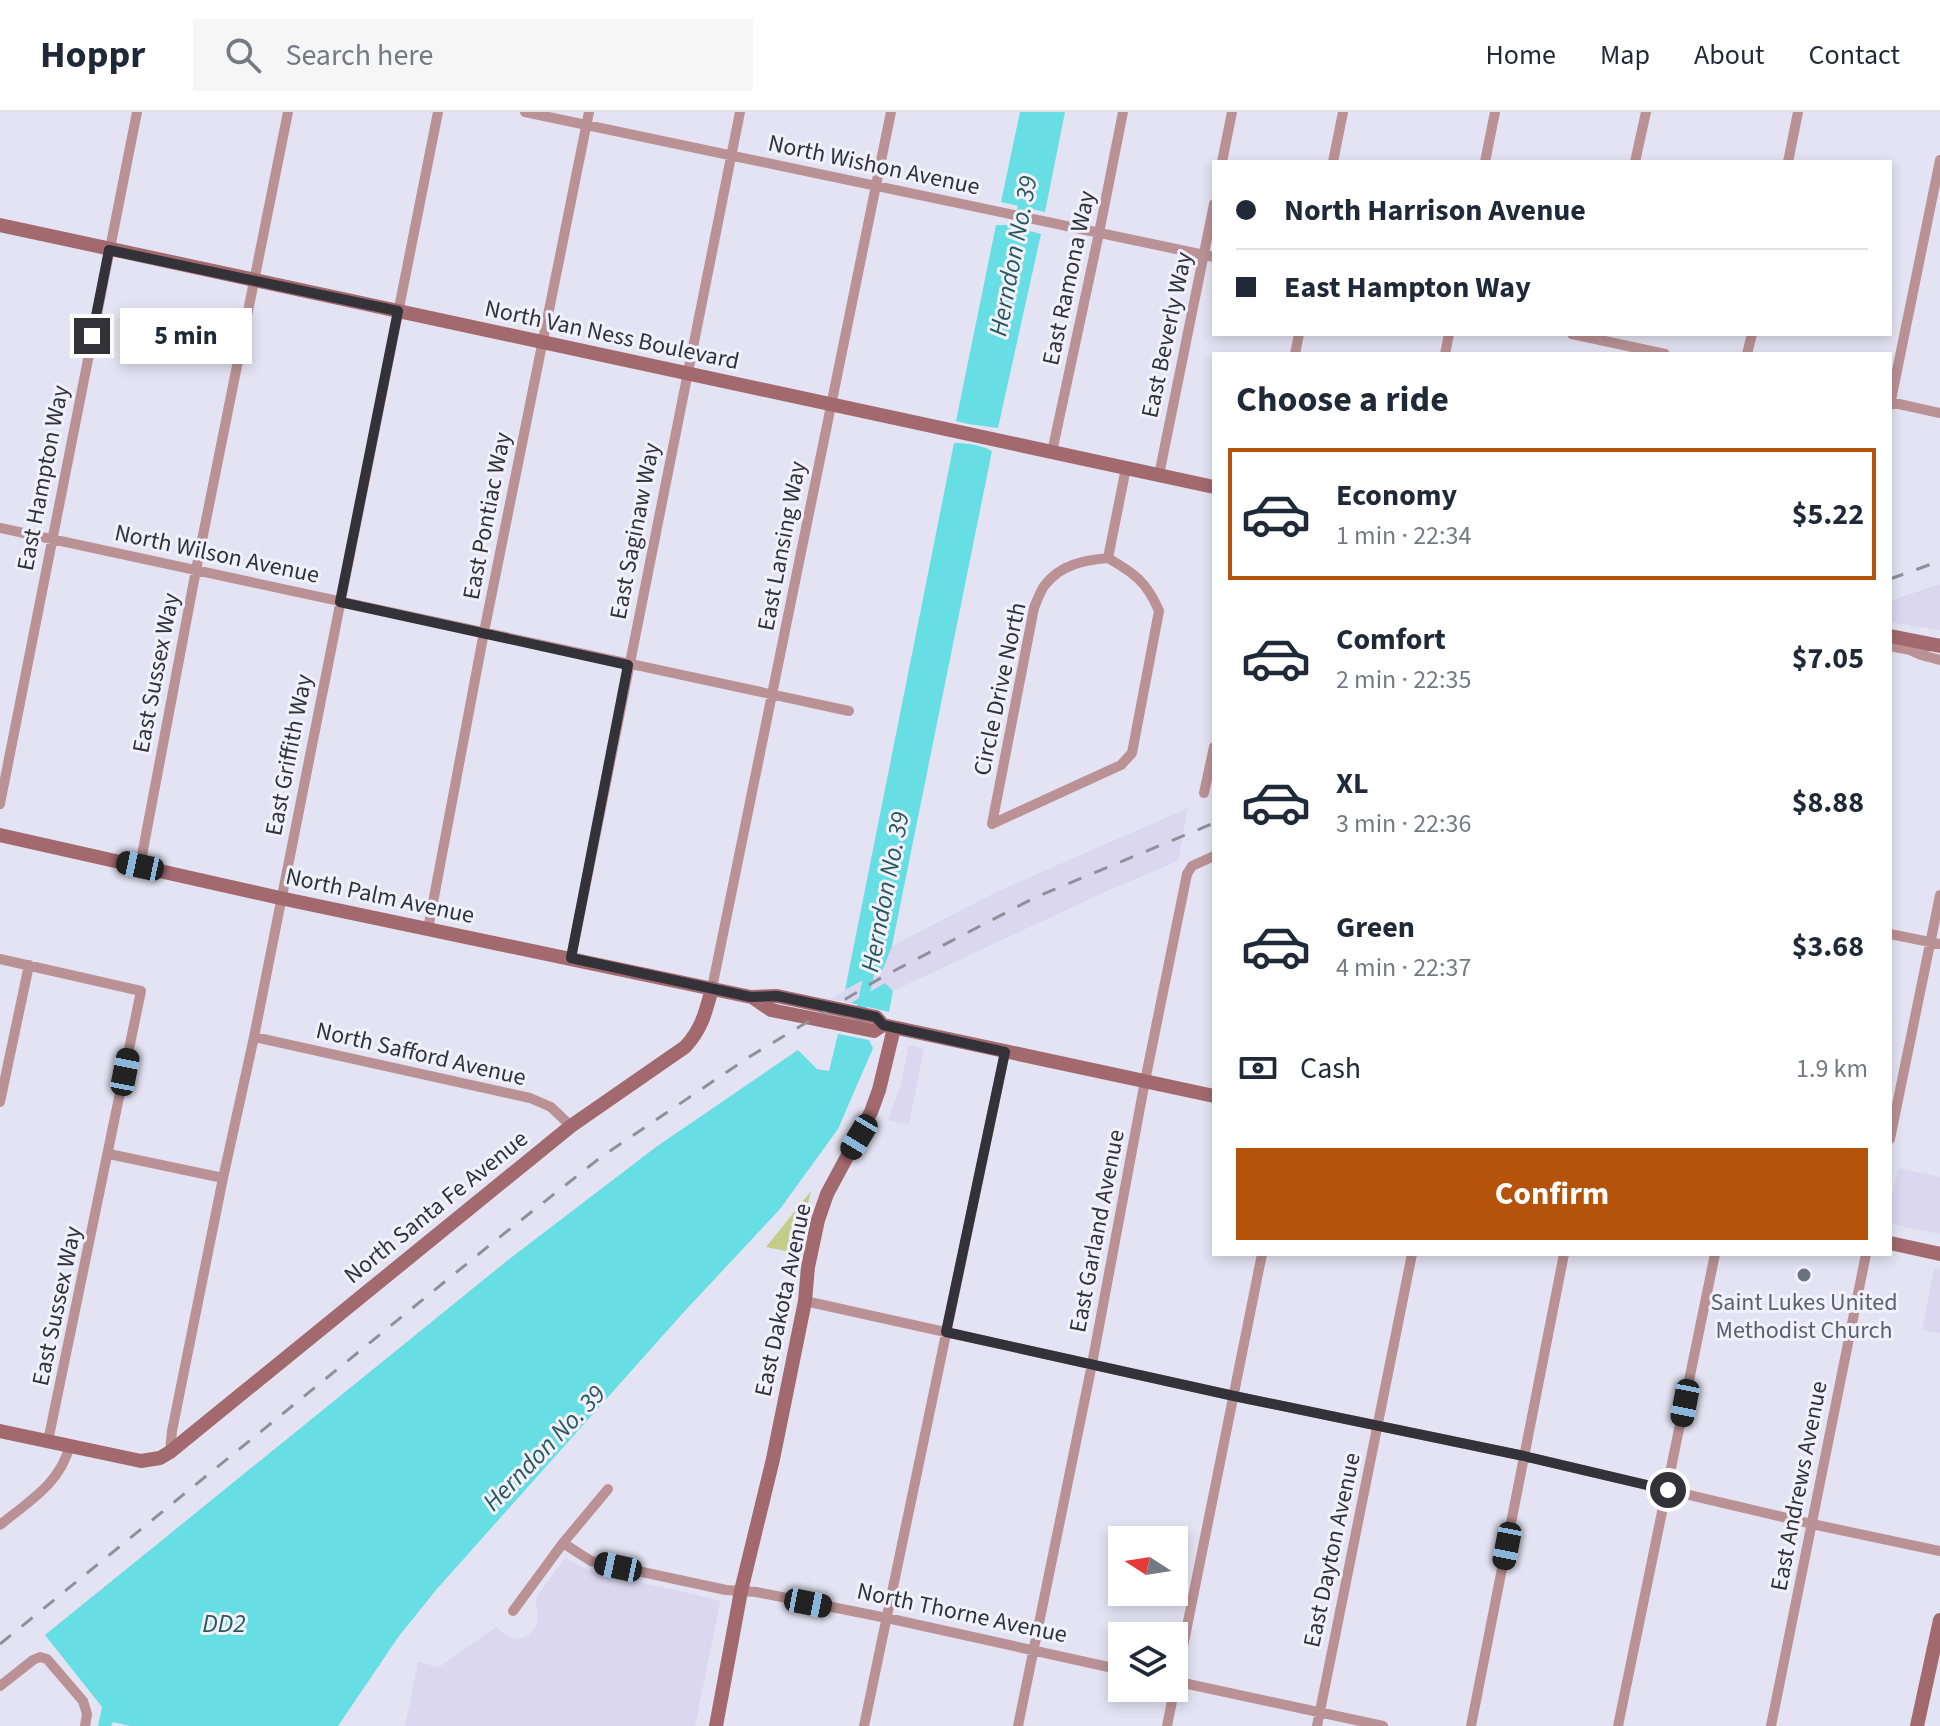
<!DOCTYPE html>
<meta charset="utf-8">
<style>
body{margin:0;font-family:"Source Sans 3",sans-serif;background:#f6f6f7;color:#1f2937;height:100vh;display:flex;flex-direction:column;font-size:30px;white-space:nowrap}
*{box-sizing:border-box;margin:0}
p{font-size:26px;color:#747a83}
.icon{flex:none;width:44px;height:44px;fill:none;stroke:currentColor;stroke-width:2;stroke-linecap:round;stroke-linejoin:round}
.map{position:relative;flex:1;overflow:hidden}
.details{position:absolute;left:1212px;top:240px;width:680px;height:904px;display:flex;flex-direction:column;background:#fff;border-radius:0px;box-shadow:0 4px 12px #0003}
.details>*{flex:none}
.guide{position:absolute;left:1212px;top:48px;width:680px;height:176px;border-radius:0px;box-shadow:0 4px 12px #0003;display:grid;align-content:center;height:176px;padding:0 24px;background:#fff}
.needle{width:52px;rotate:282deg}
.buttons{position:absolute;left:1108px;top:1414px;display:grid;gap:16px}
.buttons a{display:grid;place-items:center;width:80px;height:80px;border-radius:0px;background:#fff;box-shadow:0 4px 12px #0003;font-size:40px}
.end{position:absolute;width:36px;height:36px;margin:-18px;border:10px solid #333238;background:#fff;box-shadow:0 0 0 4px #fff}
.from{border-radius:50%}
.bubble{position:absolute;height:56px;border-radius:0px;background:#fff;box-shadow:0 4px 12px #0003;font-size:26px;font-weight:700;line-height:56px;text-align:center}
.car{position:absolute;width:24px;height:48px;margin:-24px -12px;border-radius:10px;box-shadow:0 0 6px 2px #0007;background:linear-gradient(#222 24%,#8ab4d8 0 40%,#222 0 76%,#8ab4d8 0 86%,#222 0)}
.guide b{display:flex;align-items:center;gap:28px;height:76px;font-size:30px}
.guide b+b{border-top:2px solid #e0e1e3}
.guide i{width:20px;height:20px;background:#1f2937}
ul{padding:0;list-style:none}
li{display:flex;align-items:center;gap:24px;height:132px;margin:0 16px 12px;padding:0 8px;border:4px solid transparent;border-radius:0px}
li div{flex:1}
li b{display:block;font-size:30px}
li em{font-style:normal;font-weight:700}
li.current{border-color:#b45309}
li>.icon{width:72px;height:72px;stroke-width:1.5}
h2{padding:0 24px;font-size:36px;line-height:96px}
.pay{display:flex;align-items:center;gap:20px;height:88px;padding:0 24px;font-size:30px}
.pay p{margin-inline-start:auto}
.action{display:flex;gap:16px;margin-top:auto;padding:16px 24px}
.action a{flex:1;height:92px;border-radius:0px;background:#b45309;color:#fff;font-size:32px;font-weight:700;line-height:92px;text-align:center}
header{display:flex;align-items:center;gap:48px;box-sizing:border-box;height:112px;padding:0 40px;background:#fff;border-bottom:2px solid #e0e1e3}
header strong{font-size:38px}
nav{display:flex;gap:44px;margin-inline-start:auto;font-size:28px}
.search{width:560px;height:72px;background:#f6f6f7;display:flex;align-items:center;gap:20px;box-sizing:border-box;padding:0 28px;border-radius:0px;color:#747a83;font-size:30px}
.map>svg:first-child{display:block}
</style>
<header>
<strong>Hoppr</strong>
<div class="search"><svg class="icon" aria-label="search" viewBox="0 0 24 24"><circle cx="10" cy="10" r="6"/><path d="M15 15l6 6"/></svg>Search here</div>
<nav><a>Home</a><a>Map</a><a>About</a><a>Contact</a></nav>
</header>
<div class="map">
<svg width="1940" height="1614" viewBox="0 0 1940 1614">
<rect width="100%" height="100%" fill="#e4e3f3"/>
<path fill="#dad7ef" d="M1940,472v46l-50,-8v-21z
M1188,696l-10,53 -69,29 -216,101 -8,-8 -34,20 -21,-4 53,-30 9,-23 106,-55z
M909,933l15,4 -15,75 -21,-4 12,-33z
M1898,1056l42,9v57l-50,-10v-18z
M1934,1156l6,2v63l-18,-3z
M565,1446l25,13 128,29 2,3 -25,123h-290l13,-64 21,5 57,-40 12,10 10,2 10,-4 8,-8 2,-7 -2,-18 2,-8z"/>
<path fill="#c3cd89" d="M811,1079l-15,62 -30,-6z"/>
<path fill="#66dee3" d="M1020,0h45l-20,100 -44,-10z
M996,113h12l33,9 -43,194 -30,-4 -12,-3z
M954,331c13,0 27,2 38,8l-100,495 -9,23 -38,21z
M885,871l8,8 -4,21 -38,-9z
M838,922l31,6 4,8 -35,81 -58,80 -98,105 -246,276 -37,46 -61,90h-208l-17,-4 -2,4h-13l4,-19 -57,-72 463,-375 148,-113 142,-97 19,19 12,2z"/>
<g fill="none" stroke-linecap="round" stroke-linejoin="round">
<path stroke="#66dee3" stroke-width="10" d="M1016,128l9,-44
M859,908l12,-55"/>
<path stroke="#ba9295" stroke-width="10" d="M525,0l689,145
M1222,50l10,-50
M1333,50l10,-50
M1485,50l10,-50
M1635,50l11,-50
M1788,50l10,-50
M1572,222l93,20
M1295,242l4,-20
M1445,242l4,-20
M1747,242l5,-20
M1890,290l50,11
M1890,293l50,-245
M1052,340l47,-219 24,-121
M1159,363l55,-271
M0,416l849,183
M1108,446l18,-90
M1890,534l20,4 21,-4
M1912,539l9,4 19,5
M1204,681l10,-46
M0,692l137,-692
M992,712l129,-59 11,-12 27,-142c-12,-29 -25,-38 -51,-53
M992,712l42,-216c3,-7 6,-17 11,-23 15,-20 39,-25 63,-27
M140,754l56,-296 92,-458
M428,817l56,-297 105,-520
M1890,822l50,10
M571,846l169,-846
M0,847l141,32 -93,450
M712,876l179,-876
M254,925l276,61 21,9 20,19
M0,990l29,-137
M1890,1027l50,-244
M109,1042l114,24
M805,1189l429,95 290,60 288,68 128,27
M170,1340l2,-21 51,-253 31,-141 184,-925
M0,1413c29,-24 60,-41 70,-80
M563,1431l28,18 135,29 30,2 131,26 235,52
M513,1499l50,-68 45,-54
M1174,1569l209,45
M0,1574l33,-26 7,-3 7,2 36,42 4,13 -2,12
M864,1614l141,-674
M1018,1614l74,-362 53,-283 42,-207 5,-8 22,-10
M1167,1614l95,-472
M1317,1614l95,-472
M1471,1614l93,-472
M1618,1614l97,-472
M1771,1614l95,-472"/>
<path stroke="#a2696f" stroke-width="14" d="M0,113l1214,262
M1890,524l50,10
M0,723l280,63 471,99 26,-1 99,21 7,8 331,71
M752,885l19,13 103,21 9,-6
M1890,1131l50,11
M0,1319l141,30 19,-3 10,-6 401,-326 114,-79c17,-18 21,-36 27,-59
M716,1614l25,-135 32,-132 32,-158 3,-34 10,-47 9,-26 44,-82 8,-22 15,-62
M1917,1614l23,-106"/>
<path stroke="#908f9a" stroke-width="3" stroke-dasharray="14 14" stroke-linecap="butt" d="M1890,467l50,-18
M0,1532l496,-404 105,-83 148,-100 135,-81 152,-79 178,-74"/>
</g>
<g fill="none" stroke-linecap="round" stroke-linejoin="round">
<path stroke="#333238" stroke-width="10" d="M92,224l17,-86 289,61 -58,291 288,63 -57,293 180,39 26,-1 99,21 7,8 122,27 -59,280 288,64 290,60 144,34"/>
</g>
<circle fill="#6b7280" stroke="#f1f0fd" stroke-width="3" cx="1804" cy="1163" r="8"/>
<g text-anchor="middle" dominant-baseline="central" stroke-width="6" stroke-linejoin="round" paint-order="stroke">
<g font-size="24" fill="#333238" stroke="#f1f0fd">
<text transform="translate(874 53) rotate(12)">North Wishon Avenue</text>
<text transform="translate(1069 166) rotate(-78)">East Ramona Way</text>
<text transform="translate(612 223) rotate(12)">North Van Ness Boulevard</text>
<text transform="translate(1167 223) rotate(-78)">East Beverly Way</text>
<text transform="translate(43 366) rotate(-79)">East Hampton Way</text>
<text transform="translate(487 404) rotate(-79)">East Pontiac Way</text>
<text transform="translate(635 419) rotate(-79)">East Saginaw Way</text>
<text transform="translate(782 434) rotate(-79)">East Lansing Way</text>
<text transform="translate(217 442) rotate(12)">North Wilson Avenue</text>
<text transform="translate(156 561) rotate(-79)">East Sussex Way</text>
<text transform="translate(1000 577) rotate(-78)">Circle Drive North</text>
<text transform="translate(289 643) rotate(-79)">East Griffith Way</text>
<text transform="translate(380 784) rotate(12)">North Palm Avenue</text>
<text transform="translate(421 942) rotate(13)">North Safford Avenue</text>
<text transform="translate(436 1095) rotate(-39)">North Santa Fe Avenue</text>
<text transform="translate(1097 1119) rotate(-79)">East Garland Avenue</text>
<text transform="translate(783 1188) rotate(-78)">East Dakota Avenue</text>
<text transform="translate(57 1194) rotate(-78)">East Sussex Way</text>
<text transform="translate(1799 1374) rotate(-79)">East Andrews Avenue</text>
<text transform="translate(1332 1438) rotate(-78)">East Dayton Avenue</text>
<text transform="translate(962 1501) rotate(12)">North Thorne Avenue</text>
</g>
<g font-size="24" fill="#5b616d" stroke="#f1f0fd">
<text x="1804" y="1190">Saint Lukes United<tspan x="1804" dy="28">Methodist Church</tspan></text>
</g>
<g font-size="26" font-style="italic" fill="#265a5b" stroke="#f1f0fd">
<text transform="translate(1013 144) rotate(-79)">Herndon No. 39</text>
<text transform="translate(885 780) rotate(-79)">Herndon No. 39</text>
<text transform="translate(544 1336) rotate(-46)">Herndon No. 39</text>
<text x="224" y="1511">DD2</text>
</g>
</g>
</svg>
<div class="buttons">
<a><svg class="needle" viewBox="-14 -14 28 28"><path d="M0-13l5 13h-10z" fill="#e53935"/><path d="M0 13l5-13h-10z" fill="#747a83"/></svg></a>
<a><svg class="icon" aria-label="layers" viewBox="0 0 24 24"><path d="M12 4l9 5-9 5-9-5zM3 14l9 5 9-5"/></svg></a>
</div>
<i class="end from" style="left:1668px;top:1378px"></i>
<i class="end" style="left:92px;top:224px"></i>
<div class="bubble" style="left:120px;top:196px;width:132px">5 min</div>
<i class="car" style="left:140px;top:754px;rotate:282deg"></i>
<i class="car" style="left:125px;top:960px;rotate:11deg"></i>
<i class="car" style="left:859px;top:1025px;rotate:211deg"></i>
<i class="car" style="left:1685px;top:1291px;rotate:191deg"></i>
<i class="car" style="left:1507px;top:1434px;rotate:191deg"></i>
<i class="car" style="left:618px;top:1455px;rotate:282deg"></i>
<i class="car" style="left:808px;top:1491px;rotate:101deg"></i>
<div class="guide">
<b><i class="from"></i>North Harrison Avenue</b>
<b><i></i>East Hampton Way</b>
</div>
<section class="details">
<h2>Choose a ride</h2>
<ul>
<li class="current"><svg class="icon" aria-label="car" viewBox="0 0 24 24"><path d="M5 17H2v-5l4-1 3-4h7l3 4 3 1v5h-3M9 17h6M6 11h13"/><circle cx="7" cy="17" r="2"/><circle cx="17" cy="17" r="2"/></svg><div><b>Economy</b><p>1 min · 22:34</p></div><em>$5.22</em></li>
<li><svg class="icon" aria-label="car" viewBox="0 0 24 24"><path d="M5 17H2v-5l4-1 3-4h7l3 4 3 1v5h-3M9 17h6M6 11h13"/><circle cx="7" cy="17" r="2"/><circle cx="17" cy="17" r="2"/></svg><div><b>Comfort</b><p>2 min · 22:35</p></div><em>$7.05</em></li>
<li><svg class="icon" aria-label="car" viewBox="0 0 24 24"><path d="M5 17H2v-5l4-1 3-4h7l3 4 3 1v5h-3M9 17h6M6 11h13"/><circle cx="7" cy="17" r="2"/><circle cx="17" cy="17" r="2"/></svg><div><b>XL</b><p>3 min · 22:36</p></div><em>$8.88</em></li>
<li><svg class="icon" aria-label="car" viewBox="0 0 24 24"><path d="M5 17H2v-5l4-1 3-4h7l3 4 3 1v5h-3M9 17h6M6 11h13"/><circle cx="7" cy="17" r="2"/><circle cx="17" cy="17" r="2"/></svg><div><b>Green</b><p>4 min · 22:37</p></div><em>$3.68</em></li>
</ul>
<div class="pay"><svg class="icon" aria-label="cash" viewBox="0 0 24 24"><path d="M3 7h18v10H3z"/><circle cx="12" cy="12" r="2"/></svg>Cash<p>1.9 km</p></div>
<div class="action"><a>Confirm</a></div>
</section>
</div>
